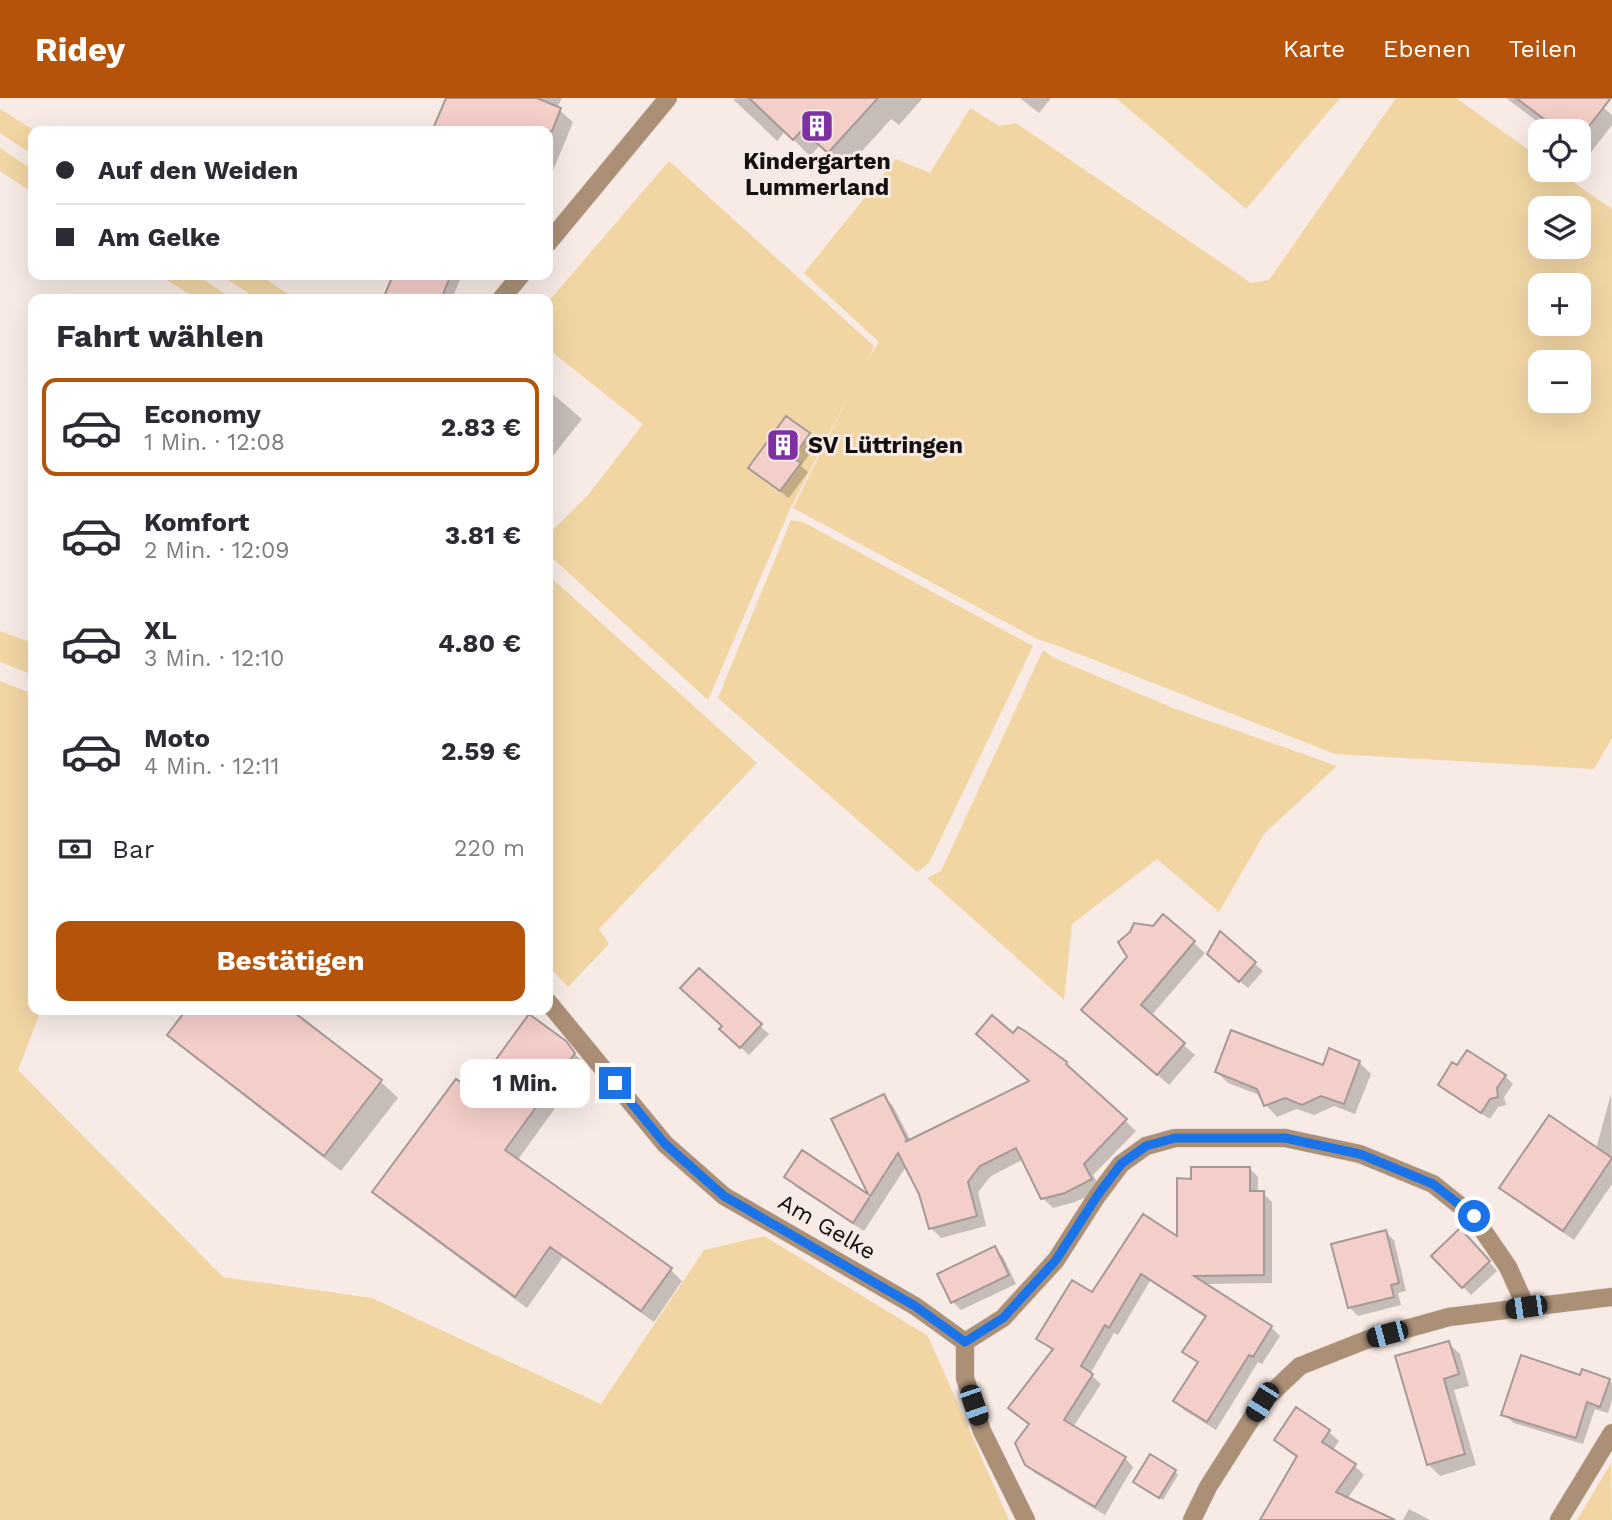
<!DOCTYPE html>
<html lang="de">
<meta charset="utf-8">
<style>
body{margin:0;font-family:"Work Sans",sans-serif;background:#f7f7f7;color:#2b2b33;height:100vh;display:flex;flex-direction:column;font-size:26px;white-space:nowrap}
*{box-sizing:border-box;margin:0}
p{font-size:23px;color:#7c7c81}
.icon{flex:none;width:38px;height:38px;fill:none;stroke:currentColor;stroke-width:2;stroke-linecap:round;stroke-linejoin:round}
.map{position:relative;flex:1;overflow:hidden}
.side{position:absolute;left:28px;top:196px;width:525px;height:721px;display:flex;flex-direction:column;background:#fff;border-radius:14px;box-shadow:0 7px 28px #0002}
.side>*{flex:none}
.top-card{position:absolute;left:28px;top:28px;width:525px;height:154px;border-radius:14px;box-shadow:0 7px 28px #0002;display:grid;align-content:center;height:154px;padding:0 28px;background:#fff}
.fabs{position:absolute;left:1528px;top:21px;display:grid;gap:14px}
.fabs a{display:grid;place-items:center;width:63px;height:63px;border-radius:14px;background:#fff;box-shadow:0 7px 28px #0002;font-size:35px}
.end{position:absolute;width:32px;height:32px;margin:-16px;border:9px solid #1a73e8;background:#fff;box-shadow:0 0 0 4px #fff}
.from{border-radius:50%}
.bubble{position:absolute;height:49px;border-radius:14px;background:#fff;box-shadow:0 7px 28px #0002;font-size:23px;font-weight:700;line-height:49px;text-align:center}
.car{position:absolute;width:21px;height:42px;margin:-21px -10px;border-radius:9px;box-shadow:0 0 5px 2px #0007;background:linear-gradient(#222 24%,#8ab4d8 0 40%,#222 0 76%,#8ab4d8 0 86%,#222 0)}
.top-card b{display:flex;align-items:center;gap:24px;height:66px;font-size:26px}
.top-card b+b{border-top:2px solid #e1e1e2}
.top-card i{width:18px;height:18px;background:#2b2b33}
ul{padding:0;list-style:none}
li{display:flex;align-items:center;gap:21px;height:98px;margin:0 14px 10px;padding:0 14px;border:4px solid transparent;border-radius:14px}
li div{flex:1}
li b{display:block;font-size:26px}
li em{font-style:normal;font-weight:700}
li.on{border-color:#b45309}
li>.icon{width:63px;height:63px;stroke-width:1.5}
h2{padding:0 28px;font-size:32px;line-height:84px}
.pay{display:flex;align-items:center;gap:18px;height:77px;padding:0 28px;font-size:26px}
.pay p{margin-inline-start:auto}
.button{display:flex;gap:14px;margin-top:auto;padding:14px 28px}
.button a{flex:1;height:80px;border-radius:14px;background:#b45309;color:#fff;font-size:28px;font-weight:700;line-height:80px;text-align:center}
header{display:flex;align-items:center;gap:42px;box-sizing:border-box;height:98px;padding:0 35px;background:#b45309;color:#fff}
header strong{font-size:33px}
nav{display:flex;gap:38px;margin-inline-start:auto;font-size:24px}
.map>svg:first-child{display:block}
</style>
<header>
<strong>Ridey</strong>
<nav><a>Karte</a><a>Ebenen</a><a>Teilen</a></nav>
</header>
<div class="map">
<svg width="1612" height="1422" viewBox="0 0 1612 1422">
<rect width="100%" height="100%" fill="#f8ebe6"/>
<path fill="#f1d6a4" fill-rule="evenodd" d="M1116,0h224l-94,111z
M1396,0h60l84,60v12h16l56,39v529l-18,31 -259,-15 -274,-107 -24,-8 -244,-131 60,-120 -63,121 -82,191 -160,-146v-19l40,-40 55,-71 -95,-75v-47l121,-141 205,185 -6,13 11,-17 -75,-69 92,-114 34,14 40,-65 29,18 17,-3 235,160 18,-3zM1540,110h38v39h-38zM1540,187h38v39h-38zM1540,264h38v39h-38z
M0,11l35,22h-2v24l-33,-22z
M0,50l33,22v23l-33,-22z
M159,177h37l37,24h-36z
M220,177h39l26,17 15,7h-42z
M791,422l12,2 230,124 -104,217 -12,9 -199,-174z
M548,477l209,188 -158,166 10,15 -41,43 -20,-22z
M0,533l33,12v32l-33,-13z
M1043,552l11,8 119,50 164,58 -73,68 -45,78 -62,-53 -85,65 -8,76 -137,-122 14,-7z
M0,583l33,13v316h8l-23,60 205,207 149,21 229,106 103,-154 60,-14 164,100 81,184h-1009z
M1611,1365l1,57h-35z"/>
<path fill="#0003" d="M448,0h114l-5,10 16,14 -25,61v-52h-114z
M735,0h187v1l-23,26 -8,-6 -45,50 -26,-24 -10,11 -25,-25 -8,10 -43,-41z
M1020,0h31l-12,15z
M1506,0h86l20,17v10l-23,30 -11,-8v-16h-20l-4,-3 -2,3h-2z
M402,177h60l-10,24h-67l9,-23 6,3z
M548,292l34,29 -34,43z
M787,320l22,17 8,8 -16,23 7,6 -19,26 -30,-22 -8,-8z
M1164,818l41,37 -54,63 44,39 -26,30 -86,-75 46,-53 2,-24 22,-5z
M1220,836l43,37 -15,17 -31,-26z
M188,912h100l93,72 17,16 -57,73 -155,-120 -17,-17z
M724,928h36l9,8 -20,21 -28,-26z
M1024,934l42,32 70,67 -43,44 8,15 -26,12 -22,6 -10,-10 -19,-39 -33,17 -13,16 8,34 -45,12 -10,-10 -10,-35 -14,-28 -43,66 -68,-44 -10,-11 16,-23 70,46 -38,-79 49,-24 10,10 18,35 120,-59 -18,-47z
M564,945l22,22 -69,96 154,109 11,11 -28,41 -91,-65 -36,51 -141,-104 -12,-12 99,-99z
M1359,964l12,12 -16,40 -21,-8 -20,9 -17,-6 -20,8 -11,-12 -4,-9 -34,-13 -11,-11 107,-5z
M1505,978l8,8 -9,13 2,8 -8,2 -8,12 -42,-26 -8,-8z
M1611,996l1,90 -38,56 -62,-42 -10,-10 94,-39z
M1250,1071l8,8v16h5l9,9v81l-68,1 67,43 9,9 -18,28 -4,-2 -42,68 -32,-20 -9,-9 24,-37 -14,-12 21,-34 -56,-37 -32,54 -4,-2 -24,41 11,10 -28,43 52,31 8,9 -28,48 -70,-42 -9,-9 4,-39 -19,-17 42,-57 -15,-12 54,-44 87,-55 14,-60z
M1385,1134l9,8 12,51 -8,2 3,12 -43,11 -8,-8z
M1468,1140l29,33 -26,24 -38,-39z
M995,1150l8,9 13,27 -55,26 -8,-8z
M1448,1245l12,11 9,32 -15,4 22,75 -36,11 -12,-12z
M1581,1279l28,3 3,3v17l-4,13 -13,-4 -12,35 -69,-21 -8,-7z
M1297,1311l32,23 10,9 -7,10 22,14 10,10 -17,24 44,21h-129l35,-62 -11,-8 -10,-10z
M1175,1373l3,4 -15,25 -24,-15z
M1409,1411l21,11h-27z"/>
<path fill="#f4cec9" stroke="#a69997" stroke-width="2" d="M446,0h91l24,10 -9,23h-120z
M749,0h129l-50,55 -26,-23 -9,10z
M1516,0h95l-26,33h-25z
M393,177h58l-10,24h-58z
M786,318l24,17 -17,25 8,5 -21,28 -32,-23z
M1163,816l32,27 -54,64 44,38 -28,32 -76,-65 46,-53 -9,-15 12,-10 4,-9 19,3z
M1220,833l36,31 -17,20 -32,-28z
M699,870l63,56 -22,24 -21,-19 3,-3 -42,-38z
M186,912h105l91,70 -58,76 -157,-121z
M529,916l37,27 9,12 -70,97 167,118 -31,43 -91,-64 -35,50 -143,-105 84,-113 17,12z
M992,917l21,18 5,-6 7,4 42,31 -1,2 61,55 -43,45 8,15 -27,14 -24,6 -25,-51 -36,18 -12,16 9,34 -48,13 -10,-35 -21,-41 -45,70 -69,-46 18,-27 66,44 -37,-75 53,-25 23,46 -2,2 124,-61 -53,-47z
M1231,932l92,35 6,-17 31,13 -16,43 -23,-8 -19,9 -17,-7 -21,8 -7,-17 -42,-17z
M1467,952l39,25 -9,13 1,9 -8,2 -9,14 -43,-28 14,-23 5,3z
M1549,1017l63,43 -49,73 -64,-43z
M1191,1069h59v24h14v84l-70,1 78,50 -19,31 -4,-2 -42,67 -34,-21 25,-39 -16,-10 24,-36 -65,-42 -32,54 -4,-3 -24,41 12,8 -29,46 62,37 -31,50 -70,-42 -10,-22 14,-19 -21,-16 45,-59 -17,-10 36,-59 20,12 51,-78 34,22v-58l14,1z
M1460,1130l30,33 -28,27 -31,-32z
M1386,1132l13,53 -8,2 3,12 -46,11 -17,-64z
M995,1148l14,29 -58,28 -14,-29z
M1449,1243l10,33 -15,5 21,75 -38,11 -32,-109z
M1521,1257l59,20 2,-6 28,10 -10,28 -13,-5 -11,36 -75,-23z
M1296,1309l34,23 -8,12 34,22 -20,28 59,28h-135l37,-64 -23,-16z
M1150,1356l26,16 -17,28 -26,-16z"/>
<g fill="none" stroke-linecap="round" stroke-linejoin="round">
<defs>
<path id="minor" d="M548,145l120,-145
M501,201l20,-24
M548,904l117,142 59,52 191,110 50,36
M965,1244l38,-24 53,-58 41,-64 24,-32 25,-18 29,-8h110l75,16 73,30 40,32 35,51 18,40
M965,1244v36l17,53 44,89
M1192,1422l16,-33 54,-85 38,-36 66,-26 83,-23 163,-20
M1559,1422l53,-87"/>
</defs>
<use href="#minor" stroke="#d4c8c3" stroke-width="19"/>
<use href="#minor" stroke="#ab9076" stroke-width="18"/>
</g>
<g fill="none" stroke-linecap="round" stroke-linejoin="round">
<path stroke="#1a73e8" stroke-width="9" d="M615,985l50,61 59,52 191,110 50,36 38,-24 53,-58 41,-64 24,-32 25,-18 29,-8h110l75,16 73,30 41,32"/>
</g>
<defs>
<symbol id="building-square" viewBox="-11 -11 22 22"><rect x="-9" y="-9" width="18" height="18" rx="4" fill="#7d31a2" stroke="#f8ebe6"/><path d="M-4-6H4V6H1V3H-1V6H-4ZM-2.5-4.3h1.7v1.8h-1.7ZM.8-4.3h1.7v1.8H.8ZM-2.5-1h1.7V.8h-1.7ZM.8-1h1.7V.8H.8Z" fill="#fff"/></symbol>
</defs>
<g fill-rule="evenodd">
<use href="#building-square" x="798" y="9" width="38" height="38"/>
<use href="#building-square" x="764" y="328" width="38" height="38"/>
</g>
<g text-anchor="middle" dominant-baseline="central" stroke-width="6" stroke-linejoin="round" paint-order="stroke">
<g font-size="23" font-weight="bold" fill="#14100e" stroke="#f8ebe6">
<text x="817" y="63">Kindergarten<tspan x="817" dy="26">Lummerland</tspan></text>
<text x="808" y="347" text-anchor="start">SV Lüttringen</text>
</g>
<g font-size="23" fill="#14100e" stroke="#f8ebe6">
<text transform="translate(827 1129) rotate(30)">Am Gelke</text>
</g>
</g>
</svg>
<div class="fabs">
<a><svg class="icon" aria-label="locate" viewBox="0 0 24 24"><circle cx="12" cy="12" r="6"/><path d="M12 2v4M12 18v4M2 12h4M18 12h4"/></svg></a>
<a><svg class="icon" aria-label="layers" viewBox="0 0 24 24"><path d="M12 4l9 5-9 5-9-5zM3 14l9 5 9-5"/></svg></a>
<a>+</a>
<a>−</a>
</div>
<i class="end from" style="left:1474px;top:1118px"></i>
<i class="end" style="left:615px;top:985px"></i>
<div class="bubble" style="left:460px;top:961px;width:130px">1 Min.</div>
<i class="car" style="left:1526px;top:1209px;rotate:262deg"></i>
<i class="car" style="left:1387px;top:1236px;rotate:255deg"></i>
<i class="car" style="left:1262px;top:1304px;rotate:212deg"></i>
<i class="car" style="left:974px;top:1307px;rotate:161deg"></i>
<div class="top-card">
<b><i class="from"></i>Auf den Weiden</b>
<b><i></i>Am Gelke</b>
</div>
<section class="side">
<h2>Fahrt wählen</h2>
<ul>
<li class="on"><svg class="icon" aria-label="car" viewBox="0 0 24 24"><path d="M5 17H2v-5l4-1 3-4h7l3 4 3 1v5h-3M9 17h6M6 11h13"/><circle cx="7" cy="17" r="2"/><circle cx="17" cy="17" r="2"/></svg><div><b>Economy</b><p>1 Min. · 12:08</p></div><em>2.83 €</em></li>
<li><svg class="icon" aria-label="car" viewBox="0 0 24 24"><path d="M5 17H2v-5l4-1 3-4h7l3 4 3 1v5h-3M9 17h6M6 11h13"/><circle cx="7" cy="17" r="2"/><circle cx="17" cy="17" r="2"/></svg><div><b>Komfort</b><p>2 Min. · 12:09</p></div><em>3.81 €</em></li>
<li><svg class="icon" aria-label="car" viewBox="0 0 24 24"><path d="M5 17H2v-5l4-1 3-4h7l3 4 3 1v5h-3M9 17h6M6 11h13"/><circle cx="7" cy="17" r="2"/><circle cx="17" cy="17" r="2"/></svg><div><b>XL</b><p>3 Min. · 12:10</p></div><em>4.80 €</em></li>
<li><svg class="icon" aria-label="car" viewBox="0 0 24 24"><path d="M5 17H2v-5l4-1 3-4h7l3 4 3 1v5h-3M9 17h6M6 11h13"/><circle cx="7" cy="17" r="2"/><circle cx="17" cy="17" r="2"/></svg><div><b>Moto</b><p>4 Min. · 12:11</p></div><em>2.59 €</em></li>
</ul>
<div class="pay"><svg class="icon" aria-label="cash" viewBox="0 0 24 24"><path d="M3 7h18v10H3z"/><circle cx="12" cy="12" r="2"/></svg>Bar<p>220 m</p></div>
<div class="button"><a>Bestätigen</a></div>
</section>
</div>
